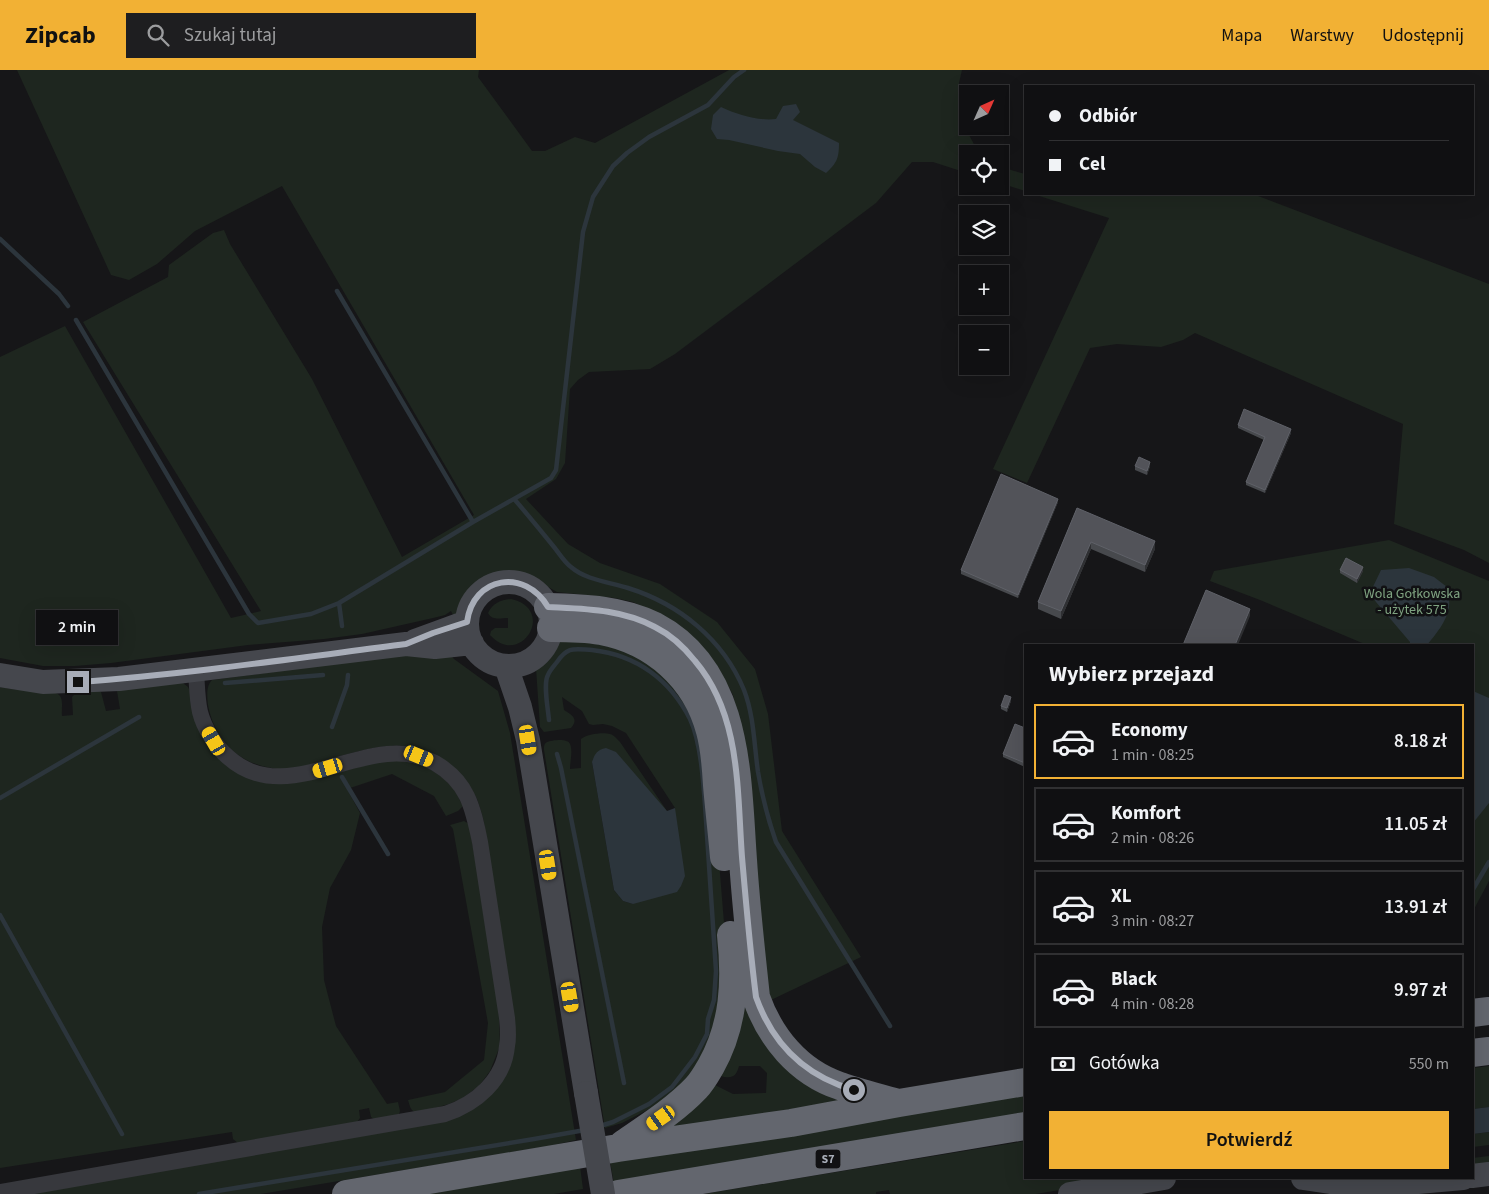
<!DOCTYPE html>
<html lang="pl">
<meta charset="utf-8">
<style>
body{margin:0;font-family:"Source Sans 3",sans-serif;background:#1e1e20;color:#f1f3f6;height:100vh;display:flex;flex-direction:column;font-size:19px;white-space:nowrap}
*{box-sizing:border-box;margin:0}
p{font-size:16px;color:#9c9d9f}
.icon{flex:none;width:28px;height:28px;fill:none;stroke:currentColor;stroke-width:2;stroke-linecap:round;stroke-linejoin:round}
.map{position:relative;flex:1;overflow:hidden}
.drawer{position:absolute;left:1024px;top:574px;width:450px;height:535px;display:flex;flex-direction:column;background:#101012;border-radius:0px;box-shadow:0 5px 20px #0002,0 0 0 1px #303032}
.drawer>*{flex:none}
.guide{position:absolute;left:1024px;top:15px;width:450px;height:110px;border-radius:0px;box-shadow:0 5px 20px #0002,0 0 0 1px #303032;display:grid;align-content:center;height:110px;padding:0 25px;background:#101012}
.needle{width:32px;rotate:45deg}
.controls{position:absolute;left:959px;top:15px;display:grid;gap:10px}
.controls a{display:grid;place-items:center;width:50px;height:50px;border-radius:0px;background:#101012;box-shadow:0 5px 20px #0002,0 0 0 1px #303032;font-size:25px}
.end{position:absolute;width:22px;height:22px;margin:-11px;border:6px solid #a8adb8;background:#111;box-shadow:0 0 0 2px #111}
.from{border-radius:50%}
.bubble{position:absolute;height:35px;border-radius:0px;background:#101012;box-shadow:0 5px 20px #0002,0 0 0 1px #303032;font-size:16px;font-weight:600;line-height:35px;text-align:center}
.car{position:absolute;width:15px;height:30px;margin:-15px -8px;border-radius:6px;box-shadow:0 0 4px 1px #0007;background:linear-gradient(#f5c518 24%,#345 0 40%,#f5c518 0 76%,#345 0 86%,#f5c518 0)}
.guide b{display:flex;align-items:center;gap:18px;height:48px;font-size:19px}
.guide b+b{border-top:1px solid #303032}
.guide i{width:12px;height:12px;background:#f1f3f6}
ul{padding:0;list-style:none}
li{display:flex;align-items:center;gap:15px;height:75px;margin:0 10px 8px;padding:0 15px;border:2px solid #303032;border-radius:0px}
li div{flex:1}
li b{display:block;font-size:19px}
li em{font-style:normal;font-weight:600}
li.current{border-color:#f2b134}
li>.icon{width:45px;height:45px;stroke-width:1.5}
h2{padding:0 25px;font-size:22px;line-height:60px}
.pay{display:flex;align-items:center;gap:12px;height:55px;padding:0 25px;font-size:19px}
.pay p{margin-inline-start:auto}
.cta{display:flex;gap:10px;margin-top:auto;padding:10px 25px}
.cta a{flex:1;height:58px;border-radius:0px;background:#f2b134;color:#111;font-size:20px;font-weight:600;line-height:58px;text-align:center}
header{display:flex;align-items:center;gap:30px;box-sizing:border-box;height:70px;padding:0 25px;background:#f2b134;color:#111}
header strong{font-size:24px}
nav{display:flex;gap:28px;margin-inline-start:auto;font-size:18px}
.search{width:350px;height:45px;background:#1e1e20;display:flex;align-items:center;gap:12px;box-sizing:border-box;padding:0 18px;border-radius:0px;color:#9c9d9f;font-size:19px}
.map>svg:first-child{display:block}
</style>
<header>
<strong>Zipcab</strong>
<div class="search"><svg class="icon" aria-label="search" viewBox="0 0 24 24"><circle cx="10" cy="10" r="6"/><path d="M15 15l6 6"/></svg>Szukaj tutaj</div>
<nav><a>Mapa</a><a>Warstwy</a><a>Udostępnij</a></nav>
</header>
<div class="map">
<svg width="1489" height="1124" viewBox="0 0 1489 1124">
<rect width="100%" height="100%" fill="#161618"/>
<path fill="#1e261f" d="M17,0h462l-1,7 54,74h13l30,-14 20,6 134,-73h233l-3,13 3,39 14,26 9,6h-17l-1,19 -34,-11h-21l-36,41 -201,151 -25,15 -61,3 -11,8 -8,9 -5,74 -9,16 -30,20 42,45 32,19 60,21 57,38 38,47 13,45 14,117 79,126 -90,43 -5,-17 -23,-244 -10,-44 -17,-31 -57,-50 -26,-12 -18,-4 -58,-6 -32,-18 -23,-2 -9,2 -8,6 -14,14 -8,16 -9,7 -3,-6 -6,4 -12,3 -71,16 -38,5 -76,6 -137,18 -36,3h-32l-43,-8v-301l65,-31 166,292 30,-7 -178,-289 85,-45 1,-12 44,-32 11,-3 6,14 82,135 90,178 72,-42 -192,-329 -87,45 -38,33 -28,16 -18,-5z
M1000,94l11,6 14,4v17l-25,-8z
M1033,124h220l236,90v279l-25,-13 -70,-26 9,-100 -208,-91 -12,7 -22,7 -44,-3 -27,4 -63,135 -34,-14 116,-251z
M1389,470l100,41v300l-16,30 -1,-266h-105l-107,-45 -50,-19 4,-10z
M511,529c46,10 10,70 -21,36l1,-4 4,-3h13v-10c-7,0 -16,3 -20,-5 5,-10 13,-13 23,-14z
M570,564l79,22 50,60 17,108 11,136 -1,34 -27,72 -32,34 -45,23 -17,5 -61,-378c0,-4 0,-6 3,-8 5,-2 21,-4 23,2 3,7 0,18 0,25l11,-1v-29c6,-5 22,-7 29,-5 4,1 7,5 10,8l47,69 -75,-49 22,128 9,11 10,3 42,-96 -49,-75 -14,-7 -9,-2 -10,1 -4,-1 -7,-13 -20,-14 2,13c8,5 15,9 7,18l-27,4 -4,-5 -4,-59c5,-13 22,-29 34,-34z
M430,581l20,3 4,5 44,32 12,42 66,407 -27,6 -288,48h-231l420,-74 58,-51 -24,-247c-3,-11 -6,-25 -14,-35 -5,-7 -13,-12 -19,-18 -5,-4 -9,-9 -14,-13 -33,-22 -84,-3 -118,6 -13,4 -28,8 -41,7 -38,-4 -63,-27 -70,-64 -1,-9 -2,-19 4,-25z
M183,613l5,4 39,79 20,11 26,7 21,-1 88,-22h27l18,6 15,10 12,12 9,17 -5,5 -12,5 -12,-20 -42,-22 -45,15 13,24 -9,37 -21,38 -8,39 2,53 12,46 51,78 11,-2 2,9 -1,3 -23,7 -5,-4 -2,-9 -10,2 1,8 -5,7 -116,19 -6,-5 -1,-7 -232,36v-481l12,2 44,4c9,4 5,14 6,23l11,-1 -1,-18 5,-5 20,-2 4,2 5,19 14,-2 -3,-18 1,-3z
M464,751l5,3 29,168 2,54 -10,25 -11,15 -16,12 -14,6 -33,9c-6,-3 -6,-7 -8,-13l37,-8 39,-32 4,-37 -35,-194 -3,-4z
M748,926l109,102 -196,34 52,-48 20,10 33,-1 1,-20 -7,-7h-21c-3,11 -7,13 -19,10z
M1489,996v41l-16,2v-41z
M1025,1023v23l-411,68 -4,-23z
M1489,1062v13l-16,2v-13z
M1025,1071v37h105l-94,16h-146l-1,-4 -13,2v2h-173z
M1489,1086v10l-16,2 -1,-10z
M580,1096l3,23 -29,5h-144z"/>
<path fill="#2c353c" d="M796,34l4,8 -7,8 46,23c0,15 -2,20 -13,30l-11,-6 -15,-13 -22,-3 -49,-11 -12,-1 -6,-10 2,-14 8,-8c17,8 37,14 55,12l7,-13z
M1409,498l25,9 13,10c1,6 3,13 2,20 -2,14 -13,27 -22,38h-17v-3l-34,-40 -6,-9 11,-23z
M1473,621l16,7v105l-16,20z
M606,678l10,4 51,59 8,-3 10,68 -4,10 -4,6 -44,12 -10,-3 -9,-11 -22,-128c3,-9 5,-12 14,-14z
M1489,1037v25l-16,2v-25z"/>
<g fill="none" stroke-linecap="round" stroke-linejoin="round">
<path stroke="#2c353c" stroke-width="4.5" d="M0,169l59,55 9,12
M337,221l136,231
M76,250l173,294 9,9 53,-9 28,-11 134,-81 78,-44 5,-8 27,-238 10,-35 20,-31 14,-13 22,-16 59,-32 26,-28 10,-7
M515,430c13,15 26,31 39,47 5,6 10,15 17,20 15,13 38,15 57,21 51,16 95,51 116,102 10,26 10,54 14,82 4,24 10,47 18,70l114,184
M339,533l3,23
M225,613l98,-8
M549,650c-1,-11 -6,-37 -1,-45 2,-5 6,-9 9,-13 11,-16 17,-13 35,-12 45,5 78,30 98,69 12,25 14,73 16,101 3,50 7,101 10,151l-2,29 -6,19 -1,15 -12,23 -23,30 -23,17 -36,18 -13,4
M332,657l15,-42 1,-10
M557,684l4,14 63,315
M342,707l46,77
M0,728l139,-81
M1472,821l17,-29
M0,845l122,219
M199,1124l335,-55 51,-9"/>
<path stroke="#37383d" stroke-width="16" d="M0,1122l445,-78c31,-10 59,-34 62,-68 2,-9 1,-18 0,-28l-27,-176c-7,-34 -12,-60 -45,-79 -66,-37 -145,50 -207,-6 -12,-10 -24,-29 -28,-45 -3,-13 -3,-28 -4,-41"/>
<path stroke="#45474d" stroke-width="24" d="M467 554a42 42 0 1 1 84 0a42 42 0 1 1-84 0Z
M415,571l52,-19
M506,596l14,41 8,33 58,353
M0,605l43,7 76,-3 287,-35 29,3 37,-4
M1472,1106l17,-2
M1303,1108l27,4 55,3 78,-7
M1070,1124l94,-16"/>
<path stroke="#63666e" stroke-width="28" d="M548,537c37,1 73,2 107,19 85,45 82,152 88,234 3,46 8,91 13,137 14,40 42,75 84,89 19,7 40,12 59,17
M551,558c16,0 33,0 50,3 53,10 95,47 109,100 5,18 6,36 7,54 2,24 5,48 7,72
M1472,943l17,-2
M1472,983l17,-2
M623,1074c25,-17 52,-34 73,-56 6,-6 11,-15 15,-22 23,-41 25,-85 20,-131
M346,1124l272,-46 173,-25 108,-20 126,-21
M618,1124l407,-68"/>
<path stroke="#45474d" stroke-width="24" d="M586,1023l17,101"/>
</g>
<path fill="#47494d" d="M1238,355l53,8 -26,60 -19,-8v-3l18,-42 -26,-12z
M1135,396h15l-3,9 -12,-5z
M1058,432l-40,96 -57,-24v-4z
M1077,438l78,41 -10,23 -54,-23 -30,70 -23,-10v-7z
M1340,500l23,1 -6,12 -17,-10z
M1011,631l-4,11 -6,-3v-3z
M1025,658v39l-22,-10v-3z"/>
<path fill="#2f3033" d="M1291,359v4l-26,60v-3z
M1150,392v4l-3,9v-4z
M1058,429v3l-40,96v-3z
M1155,471v8l-10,23v-7z
M1091,472v7l-30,70v-8z
M1363,497v4l-6,12v-4z
M1250,539v7l-12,29h-3z
M1011,627v4l-4,11v-4z"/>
<path fill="#525359" stroke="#5f6168" d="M1244,339l47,20 -26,61 -19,-8 19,-45 -27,-12z
M1139,387l11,5 -3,9 -12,-5z
M1001,404l57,25 -40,96 -57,-25z
M1077,438l78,33 -10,24 -54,-23 -30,69 -23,-9z
M1346,488l17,9 -6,12 -17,-9z
M1206,520l44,19 -15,36h-52z
M1005,625l6,2 -4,11 -6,-2z
M1015,654l10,4v35l-22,-9z"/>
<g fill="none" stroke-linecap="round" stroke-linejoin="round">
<path stroke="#a8adb8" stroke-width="6" d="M78,612c110,-8 219,-24 328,-38l27,-11 34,-11c6,-46 58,-54 81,-15 37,2 73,2 107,20 16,8 29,20 40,34 46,54 42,129 47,196 4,46 8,93 14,140 17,48 49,79 98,93"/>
</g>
<g text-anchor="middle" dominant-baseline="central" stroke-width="5" stroke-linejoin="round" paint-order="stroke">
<rect fill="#111113" stroke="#7b7e86" stroke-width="1" x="815.5" y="1079.5" width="25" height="19" rx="4"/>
<g font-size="12" font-weight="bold" fill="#a8adb8">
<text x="828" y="1089">S7</text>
</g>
<g font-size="14" fill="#7fa381" stroke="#111113">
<text x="1412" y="524">Wola Gołkowska<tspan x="1412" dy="16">- użytek 575</tspan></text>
</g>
</g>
</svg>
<div class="controls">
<a><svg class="needle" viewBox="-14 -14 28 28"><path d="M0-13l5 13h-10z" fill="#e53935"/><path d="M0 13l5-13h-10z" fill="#9c9d9f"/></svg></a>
<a><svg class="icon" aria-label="locate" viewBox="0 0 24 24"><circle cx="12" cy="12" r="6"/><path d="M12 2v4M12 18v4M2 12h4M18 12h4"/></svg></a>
<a><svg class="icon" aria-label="layers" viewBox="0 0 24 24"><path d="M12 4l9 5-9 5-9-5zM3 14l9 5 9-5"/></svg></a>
<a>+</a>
<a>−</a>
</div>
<i class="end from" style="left:854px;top:1020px"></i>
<i class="end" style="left:78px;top:612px"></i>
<div class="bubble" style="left:36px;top:540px;width:82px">2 min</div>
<i class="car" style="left:528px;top:670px;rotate:171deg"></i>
<i class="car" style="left:214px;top:671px;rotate:330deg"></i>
<i class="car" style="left:419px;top:686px;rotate:112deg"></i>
<i class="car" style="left:328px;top:698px;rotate:253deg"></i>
<i class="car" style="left:548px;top:795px;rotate:171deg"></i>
<i class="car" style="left:570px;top:927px;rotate:170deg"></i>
<i class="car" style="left:661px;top:1048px;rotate:235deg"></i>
<div class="guide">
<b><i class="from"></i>Odbiór</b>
<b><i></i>Cel</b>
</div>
<section class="drawer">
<h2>Wybierz przejazd</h2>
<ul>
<li class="current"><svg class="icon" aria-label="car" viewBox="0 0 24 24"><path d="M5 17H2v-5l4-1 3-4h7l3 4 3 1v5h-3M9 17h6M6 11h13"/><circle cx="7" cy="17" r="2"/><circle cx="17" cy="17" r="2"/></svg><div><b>Economy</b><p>1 min · 08:25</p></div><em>8.18 zł</em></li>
<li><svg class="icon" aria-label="car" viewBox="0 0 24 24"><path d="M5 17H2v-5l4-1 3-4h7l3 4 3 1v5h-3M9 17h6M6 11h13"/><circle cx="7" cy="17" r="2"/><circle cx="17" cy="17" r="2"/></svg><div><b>Komfort</b><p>2 min · 08:26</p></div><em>11.05 zł</em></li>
<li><svg class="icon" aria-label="car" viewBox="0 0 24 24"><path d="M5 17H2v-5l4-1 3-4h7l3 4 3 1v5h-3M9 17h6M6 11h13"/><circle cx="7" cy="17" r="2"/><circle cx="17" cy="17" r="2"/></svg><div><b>XL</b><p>3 min · 08:27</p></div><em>13.91 zł</em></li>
<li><svg class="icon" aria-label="car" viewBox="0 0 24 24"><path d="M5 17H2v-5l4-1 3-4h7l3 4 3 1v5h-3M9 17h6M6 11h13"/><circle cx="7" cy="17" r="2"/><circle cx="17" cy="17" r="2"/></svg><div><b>Black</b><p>4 min · 08:28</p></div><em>9.97 zł</em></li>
</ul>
<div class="pay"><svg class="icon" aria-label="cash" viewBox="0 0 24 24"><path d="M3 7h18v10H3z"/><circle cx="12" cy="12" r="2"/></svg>Gotówka<p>550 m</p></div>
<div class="cta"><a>Potwierdź</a></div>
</section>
</div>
